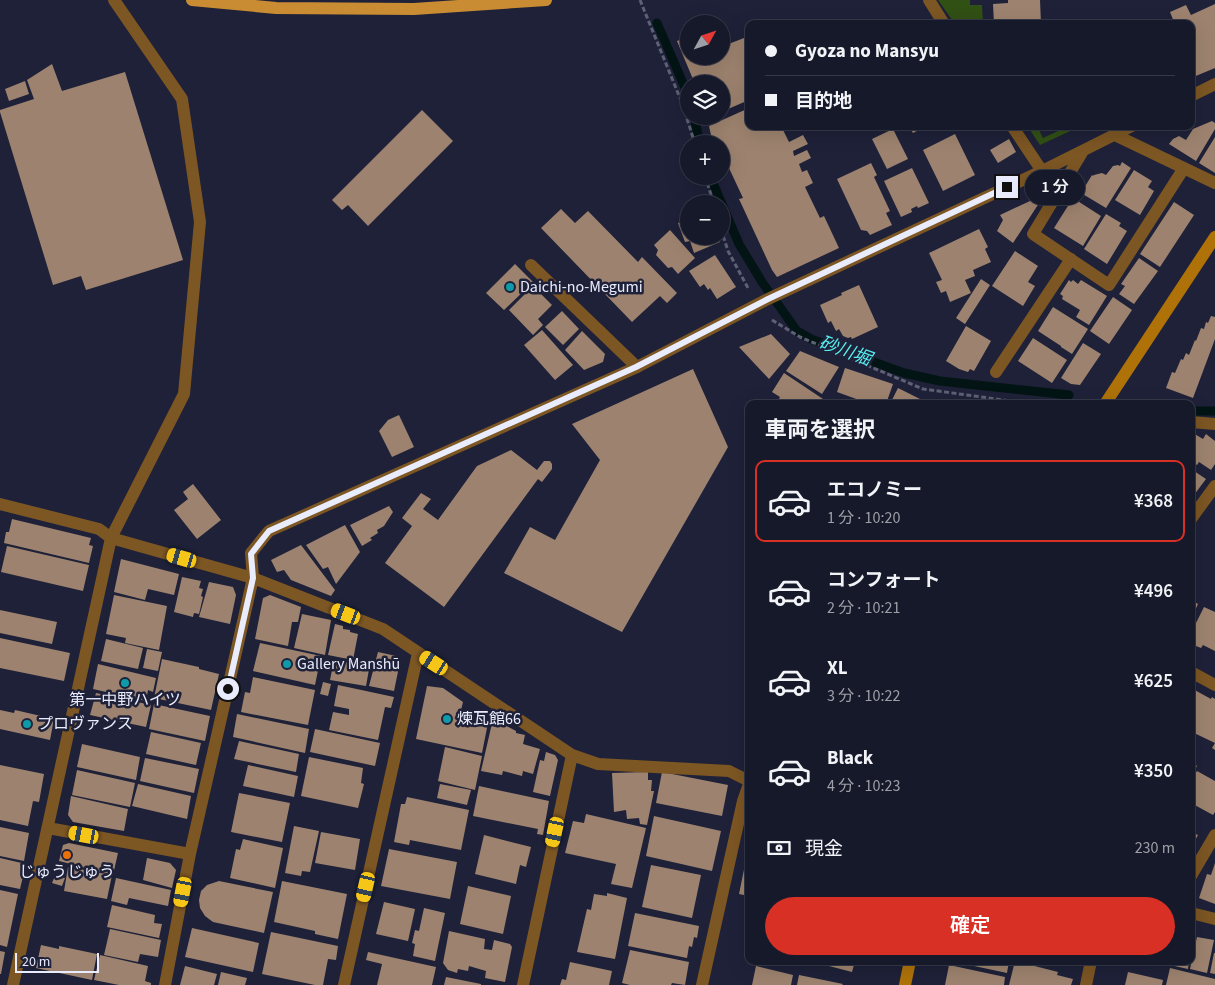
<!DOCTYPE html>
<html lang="ja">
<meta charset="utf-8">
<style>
body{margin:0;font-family:"Source Sans 3","Noto Sans JP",sans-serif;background:#232636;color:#f1f3f6;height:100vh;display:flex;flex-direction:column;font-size:19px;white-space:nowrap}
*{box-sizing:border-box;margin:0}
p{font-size:16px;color:#9ea0a8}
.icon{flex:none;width:28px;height:28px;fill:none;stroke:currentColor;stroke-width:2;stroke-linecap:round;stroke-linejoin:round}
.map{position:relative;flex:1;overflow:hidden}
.details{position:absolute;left:745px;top:400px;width:450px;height:565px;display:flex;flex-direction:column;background:#16192a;border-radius:10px;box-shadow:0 5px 20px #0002,0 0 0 1px #353847}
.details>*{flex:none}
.hud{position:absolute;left:745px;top:20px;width:450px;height:110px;border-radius:10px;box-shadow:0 5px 20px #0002,0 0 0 1px #353847;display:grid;align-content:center;height:110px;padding:0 20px;background:#16192a}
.needle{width:32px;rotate:50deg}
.buttons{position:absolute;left:680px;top:15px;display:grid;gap:10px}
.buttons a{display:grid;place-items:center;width:50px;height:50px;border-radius:50%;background:#16192a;box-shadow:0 5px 20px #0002,0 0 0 1px #353847;font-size:25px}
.scale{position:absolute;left:15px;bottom:12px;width:84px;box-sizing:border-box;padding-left:5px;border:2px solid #e9ecfc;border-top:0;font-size:14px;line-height:18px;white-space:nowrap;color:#e9ecfc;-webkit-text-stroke:4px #1e2138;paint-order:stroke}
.end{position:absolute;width:22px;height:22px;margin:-11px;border:6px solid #e9ecfc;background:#111;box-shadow:0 0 0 2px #111}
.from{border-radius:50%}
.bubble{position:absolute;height:35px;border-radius:18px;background:#16192a;box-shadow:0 5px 20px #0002,0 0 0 1px #353847;font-size:16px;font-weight:600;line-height:35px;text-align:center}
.car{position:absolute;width:15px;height:30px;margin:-15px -8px;border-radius:6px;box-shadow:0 0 4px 1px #0007;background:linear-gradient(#f5c518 24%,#345 0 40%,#f5c518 0 76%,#345 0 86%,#f5c518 0)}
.hud b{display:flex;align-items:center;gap:18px;height:48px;font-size:19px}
.hud b+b{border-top:1px solid #353847}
.hud i{width:12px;height:12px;background:#f1f3f6}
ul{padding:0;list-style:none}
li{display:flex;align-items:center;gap:15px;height:82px;margin:0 10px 8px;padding:0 10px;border:2px solid transparent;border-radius:10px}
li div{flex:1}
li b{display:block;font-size:19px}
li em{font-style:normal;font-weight:600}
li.on{border-color:#d93025}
li>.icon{width:45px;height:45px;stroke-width:1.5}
h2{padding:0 20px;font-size:22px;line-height:60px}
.pay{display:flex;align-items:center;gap:12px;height:55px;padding:0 20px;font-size:19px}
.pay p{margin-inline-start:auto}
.primary-button{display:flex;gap:10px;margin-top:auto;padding:10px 20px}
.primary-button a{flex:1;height:58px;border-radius:30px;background:#d93025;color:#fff;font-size:20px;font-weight:600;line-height:58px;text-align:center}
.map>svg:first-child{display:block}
</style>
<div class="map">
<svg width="1215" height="985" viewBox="0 0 1215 985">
<rect width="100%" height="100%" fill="#1e2138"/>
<path fill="#315014" d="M938,0h32v5h12l1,19h-28z
M1030,126h7l6,12 26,-12h12l-41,19 -12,-18z"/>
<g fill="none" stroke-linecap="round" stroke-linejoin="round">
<path stroke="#021414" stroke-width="9" d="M657,23l32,74
M694,116l6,28
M710,176l29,68 23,38 35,49 14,8 93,34 36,8 129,14
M1194,411h21"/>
</g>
<path fill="#9d836f" d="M1008,0h32l1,24h-47l-1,-20 15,-1z
M1215,4v64l-24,10v-54h-20l3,-2 -4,-10 16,-7 5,10z
M721,33l5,12 18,-7 5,11v51l-28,12v-28h-26l-18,-43 12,-5v20h32z
M52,64l10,27 63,-19 58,188 -97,30 -5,-14 -28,9 -53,-173v-2l34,-11 -7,-19z
M25,81l4,13 -20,7 -4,-12z
M749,108v18h32l8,16 14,-7 5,9 -15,7 1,5 13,-6 4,8 -12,6 3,8 5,-2 6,13 -8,4 15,31 4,-2 15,32 -62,29 -5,-7 -33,-71 4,-1 -22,-47v-7h-6l-4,-9 -2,-9z
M422,110l31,31 -85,85 -20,-21 -6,5 -10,-10z
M1212,121l3,2v6l-19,32 -27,-17 4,-5 6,-3 7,4 7,-11z
M909,126h17l-13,7z
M893,129l15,30 -21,10 -15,-30z
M955,134l20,41 -32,16 -20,-41z
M1215,137v36l-16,-10z
M1009,139l7,13 -18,11 -8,-13z
M1122,162l9,6 -25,40 -25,-15 11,-18 1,1 1,-1 8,-2 4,2 7,-9 5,-1 2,1z
M871,163l6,12 -3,2 16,34 -4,2 6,12 -22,10 -3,-4 -6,-1 -24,-51z
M912,168l17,35 -11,5 -1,-2 -6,3 1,3 -11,5 -17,-36z
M1134,170l18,11 -4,6 6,4 -14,24 -25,-15z
M1045,194l-32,49 -16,-12 6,-11 -3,-5z
M1073,198l28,18 -18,30 -29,-18z
M1174,202l20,13 -34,52 -20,-13z
M561,209l14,14 13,-12 50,51 4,-5 35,36 -10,10 -7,-7 -28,26 -91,-94z
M1106,214l15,9 -2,3 8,5 -20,33 -23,-15z
M689,219v17h29l2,6 -26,11 -4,-12 -5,1 -7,-19z
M979,229l9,18 -3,2 6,13 -18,8 2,6 -10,4 6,13 -21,9 -4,-11 -5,2 -5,-11 6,-2 -13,-27z
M670,230l25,28 -17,16 -6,-7 -4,1 -12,-13 2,-5 -4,-5z
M1015,251l23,15 -10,16 7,4 -12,20 -31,-20z
M715,255l21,32 -19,12 -7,-11 -2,2 -4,-6 -4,3 -11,-16z
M1139,258l19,13 -24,33 -15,-10 6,-8 -4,-2z
M515,264l18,18 -29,28 -18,-17z
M981,279l9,6 -25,39 -9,-6z
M1069,280l2,2 2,-2 5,4 3,-4 26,16 -18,29 -13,-8 4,-7 -18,-11 1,-3 -3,-2z
M859,285l19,42 -26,12 -1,-2 -3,1 -5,-2 -4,-7 -3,2 -5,-10 -3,2 -8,-18 22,-10 -1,-2z
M533,286l19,19 -14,14 5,6 -10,10 -24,-25z
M1113,297l19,13 -23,34 -19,-13z
M1053,307l35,22 -16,25 -11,-7v-1l-23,-15z
M562,311l17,18 -16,16 -18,-18z
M1211,316l4,1v22l-22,59 -27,-10 6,-16 3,1 6,-14 2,1 3,-7 3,2 6,-15 1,1 5,-13 3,1 2,-7 2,1z
M966,326l25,15 -17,30 -4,-2 -2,3 -9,-3 -13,-8z
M542,330l31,35 -18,15 -31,-35z
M582,331l23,23 -2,8 -19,8 -19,-20z
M771,334l19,20 -21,25 -30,-32z
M1033,338l34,22 -15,23 -34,-22z
M1083,343l18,11 -21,31 -9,-1 -10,-6z
M800,351l39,16 -17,27 -36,-23z
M845,368l48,16 -7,20 -11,-4 -2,4h-3l-33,-12z
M693,369l35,78 -106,185 -118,-59 26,-46 25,13 45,-80 -28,-36z
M784,373l39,26 -3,5h-34l-7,-5 1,-2 -8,-5z
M898,388l32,16h-40z
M399,415l15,32 -22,10 -13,-26 9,-11z
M1193,433l10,6 3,-5 9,7v23l-4,6 -12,-8 -2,3 -6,-4v-25z
M511,450l26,20 7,-9h6l2,3v5l-10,13 -4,-3 -94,128 -59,-44 27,-37 -10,-8 19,-25 10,6 -8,10 15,11 39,-54z
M1191,469l15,10 -15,20z
M193,484l28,36 -24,19 -23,-29 14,-11 -5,-7z
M389,506l4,6 -9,14 -7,4 1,3 -8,5 2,2 -10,6 -12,-21z
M12,519l79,19 -2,7 4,1 -4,17 -85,-20 2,-11h3z
M345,525l15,27 -24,32 -8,-17 -5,2 -17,-24z
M301,545l34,45 -4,6 -40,-16 -7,-10 -7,2 -6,-12z
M7,546l82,19 -6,26 -82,-19z
M121,559l58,15 -5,21 -26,-6 -3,11 -31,-8z
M182,577l19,4 -2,7 4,1 -2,7 2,1 -4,17 -5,-1 -1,4 -19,-5z
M209,582l24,5 3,8 -6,29 -31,-7z
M114,595l53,11 -8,44 -34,-7 1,-5 -20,-4z
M270,595l31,12 -3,15h-6l-4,24 -33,-7 8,-41z
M1191,600l7,4 -7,15z
M1204,607l11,5v39l-12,-6 -2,3 -10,-4v-11z
M0,610l57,12 -5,22 -52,-11z
M302,614l29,6 -6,35 -31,-7z
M335,624l8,2v3l7,1v2l8,2 -5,26 -25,-5z
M0,638l70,15 -6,28 -64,-13z
M106,639l37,9 -5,21 -37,-8z
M260,643l61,13 -6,29 -62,-14z
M147,649l15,3 -4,19 -15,-3z
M378,652l18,4 -2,10 5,1 -5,24 -25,-5z
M162,659l37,8v2l20,5 -8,36 -57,-12z
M334,660l28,5 1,-2 7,1 -4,22 -36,-6z
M98,664l58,14 -3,14 -5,-2 -2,11 -53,-12z
M253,677l62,13 -7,35 -67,-13 4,-20 5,1z
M323,682l8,2 -3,12 -8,-2z
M338,685l56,12 -3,11 -6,-1 -7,33 -49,-10 4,-18 16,3v-6l-15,-3z
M427,686l16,2 20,14 -2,8 15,11 2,-5 10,7 -6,30 -66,-14z
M1191,688l20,11 1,-2 3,2v51l-3,-2 3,-5 -21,-10 -1,3 -2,-1z
M96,693l55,12 -5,22 -56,-12z
M154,704l56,12 -5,25 -56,-12z
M0,710l14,3 1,-3 39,9 -4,21 -50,-11z
M237,714l72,15 -4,24 -72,-16z
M493,719l23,12v2l9,2 -2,9 17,5 -7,25 -10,-3 -1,5 -19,-5 -1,4 -21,-4z
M315,729l65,14 -5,23 -65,-14z
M151,732l50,11 -5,22 -50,-11z
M239,741l60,13 -3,18 -62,-13z
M82,744l58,13 -4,23 -59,-13z
M445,747l37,9 -7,34 -37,-9z
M546,752l9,3 3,5 -8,36 -17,-4 7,-32 4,1z
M1191,754l3,1 -1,3 3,2 -2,4 3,2 -6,10z
M309,757l54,11 -2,15 3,1 -6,24 -57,-12z
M145,758l54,11 -5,24 -54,-12z
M0,765l44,9 -5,28 -6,-1 -5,25 -28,-6z
M248,765l50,11 -4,21 -51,-11z
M77,770l58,13 -5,24 -58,-12z
M1197,771l18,10v31l-2,3 -22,-12v-22z
M648,772v8h4l-1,11h3l-7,34 -7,-1 -1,-6 -12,1 -1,-9 -12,2 -2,-39z
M662,772l66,13 -6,31 -66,-13z
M138,784l53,12 -4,23 -55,-13z
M440,784l31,6 -4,15 -30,-7z
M479,786l70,15 -6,34 -6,-1 1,-5 -65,-13z
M239,793l51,10 -8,39 -51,-10z
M71,796l57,13 -4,22 -51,-9 -5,-7z
M407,797l62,13 -8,40 -51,-10 -1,5 -15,-3 7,-38h4z
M586,814l60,14 -14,60 -21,-4 5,-20 -51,-11 8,-32 11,2z
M654,816l67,15 -9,40 -66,-15z
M294,826l25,5 -9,41 -8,-1 -1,5 -16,-3z
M0,827l29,6 -5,28 -24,-5z
M321,832l39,7 -5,31 -40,-7z
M1191,832l7,3 -7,13z
M484,835l47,12 -5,20 -6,-2 -4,19 -41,-10z
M243,839l40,9 -8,40 -45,-10 6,-29 4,1z
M69,843l49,10 -5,22 -54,-14 4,-16z
M389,849l68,13 -7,37 -69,-13z
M747,855h2v41l-10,-2z
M0,858l26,6 -6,25 -20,-4z
M147,858l23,5 6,7 -4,18 -29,-8z
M1215,863v41l-16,-6 8,-24 4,1z
M651,865l50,10 -9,43 -50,-11z
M68,867l44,8 -5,24 -43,-8z
M55,876l10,2 -3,8 -10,-3z
M116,878l55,12 -3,16 -39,-8 -2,7 -16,-4z
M219,881l54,11 -9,41 -51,-11 -8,-6 -5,-8 -1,-8 2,-9 6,-6z
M282,881l65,13 -9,45 -23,-5v-3l-41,-9z
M468,886l43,10 -8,38 -43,-10z
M0,890l18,4 -11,53 -7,-2z
M607,893l20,5 -12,61 -38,-7 10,-43 4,1 3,-16 13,2z
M384,902l31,7 -7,32 -32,-7z
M112,905l43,10 -1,8 8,1 -3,14 -52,-11z
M424,908l21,5 -10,48 -22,-5 2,-12 -3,-1 3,-13 4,1z
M635,913l64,13 -2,12 -3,-1 -2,10 -3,-1 -2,12 -59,-12z
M192,928l67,15 -6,29 -68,-15z
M110,929l51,11 -3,17 -18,-3 -2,8 -34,-7z
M449,931l36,8 -1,10 8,1 2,-10 16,4 2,3 -7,35 -20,-4 1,-7 -17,-5 -1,5 -10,-2 -1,4 -9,-3 -5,-7z
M271,932l67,14 -2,14 -8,-1 -5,26h-8l-53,-11z
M1197,937l17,3 -7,33 -17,-4z
M41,945l18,4v-3l38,8 -5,26 -56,-12z
M630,950l59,12 -4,23 -13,-2 -1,2h-41l-8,-2z
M0,951l5,1 -4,22h-1z
M368,952l68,15 -4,18h-55l5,-21 -16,-4z
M1214,953h1v21l-5,-1z
M100,955l48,11 -3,15 6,2v2h-32l-25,-5z
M830,961h25l-3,11 -23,-6z
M960,961h49l-2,12 -47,-10z
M1015,961l43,11 -1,3 16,4 -2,6h-62z
M1171,961h18l-1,8 -18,-4z
M570,962l42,9 -3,14h-49l2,-6 4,1z
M949,965l56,12 -1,8h-59z
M185,966l32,8 -3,11h-34z
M756,966l37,9 -2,10h-39z
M1170,968l45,11v6h-49z
M221,972l26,6 -2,7h-27z
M1128,972l35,8 -1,5h-37z
M799,975l44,9 -1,1h-45z
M446,977l35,7v1h-37z"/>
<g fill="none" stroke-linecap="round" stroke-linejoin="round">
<path stroke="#5e6175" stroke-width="3" stroke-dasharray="5 2.5" stroke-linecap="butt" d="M640,0l42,103 13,41
M705,176l9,28
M721,229l7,22 20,37
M772,320l28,17 123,52 110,15"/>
<path stroke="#7c5623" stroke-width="12" d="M531,265l106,102
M1191,672l24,13
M1191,876l24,-41"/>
<path stroke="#7c5623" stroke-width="12" d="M929,0l15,24
M1191,96l24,-12
M1012,126l30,45
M1115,135l100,48
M1083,151l-50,83 76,51 75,-117
M996,372l75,-113
M1191,422l24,2
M0,504l99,25 12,9 142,40 130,51 189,126 26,9 131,7 20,10
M1191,519l24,-33
M48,828l142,26
M1191,913l24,6
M13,985l98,-447 73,-144 16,-172 -18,-123 -68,-99
M165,985l25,-131 63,-276 -2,-25 18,-22 368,-164 131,-68 274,-128 90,-45
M344,985l74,-332
M523,985l49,-230
M702,985l41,-184 6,-17
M1086,985l5,-24"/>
<path stroke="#ae7209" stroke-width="12" d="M1105,404l110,-167
M905,985l5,-24"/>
<path stroke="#ca8c33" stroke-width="12" d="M192,0l84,8 138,1 132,-9"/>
</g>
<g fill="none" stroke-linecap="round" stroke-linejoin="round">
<path stroke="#e9ecfc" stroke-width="6" d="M228,689l25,-111 -2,-24 18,-23 367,-164 132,-68 239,-112"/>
</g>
<g fill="#0f9aa8" stroke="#1e2138" stroke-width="2">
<circle cx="510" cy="287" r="5"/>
<circle cx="287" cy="664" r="5"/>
<circle cx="125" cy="683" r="5"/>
<circle cx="447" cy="719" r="5"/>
<circle cx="27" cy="724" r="5"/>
</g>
<circle fill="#e8710a" stroke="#1e2138" stroke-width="2" cx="67" cy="855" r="5"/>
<g text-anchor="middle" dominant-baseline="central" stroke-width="5" stroke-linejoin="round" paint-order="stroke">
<g font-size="16" fill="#e9ecfc" stroke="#1e2138" text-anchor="start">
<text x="520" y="287">Daichi-no-Megumi</text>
<text x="297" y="664">Gallery Manshū</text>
<text x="125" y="700" text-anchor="middle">第一中野ハイツ</text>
<text x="457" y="719">煉瓦館66</text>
<text x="37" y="724">プロヴァンス</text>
<text x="67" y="872" text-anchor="middle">じゅうじゅう</text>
</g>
<g font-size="18" font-style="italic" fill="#58edee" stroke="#1e2138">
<text transform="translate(845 351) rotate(20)">砂川堀</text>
</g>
</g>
</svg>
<div class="buttons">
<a><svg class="needle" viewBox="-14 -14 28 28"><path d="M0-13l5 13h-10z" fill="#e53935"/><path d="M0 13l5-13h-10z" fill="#9ea0a8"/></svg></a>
<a><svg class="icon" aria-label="layers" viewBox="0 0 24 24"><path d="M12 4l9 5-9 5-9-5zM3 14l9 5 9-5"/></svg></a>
<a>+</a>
<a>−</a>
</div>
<div class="scale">20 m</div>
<i class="end from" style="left:228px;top:689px"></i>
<i class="end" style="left:1007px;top:187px"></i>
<div class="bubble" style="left:1025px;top:170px;width:60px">1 分</div>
<i class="car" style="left:182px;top:558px;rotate:286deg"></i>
<i class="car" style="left:346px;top:614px;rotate:291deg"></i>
<i class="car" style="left:434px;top:663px;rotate:303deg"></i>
<i class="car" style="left:555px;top:832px;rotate:192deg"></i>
<i class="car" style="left:84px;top:835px;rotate:281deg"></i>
<i class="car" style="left:366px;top:887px;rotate:193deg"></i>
<i class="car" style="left:183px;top:892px;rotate:191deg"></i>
<div class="hud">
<b><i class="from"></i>Gyoza no Mansyu</b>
<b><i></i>目的地</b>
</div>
<section class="details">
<h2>車両を選択</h2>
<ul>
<li class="on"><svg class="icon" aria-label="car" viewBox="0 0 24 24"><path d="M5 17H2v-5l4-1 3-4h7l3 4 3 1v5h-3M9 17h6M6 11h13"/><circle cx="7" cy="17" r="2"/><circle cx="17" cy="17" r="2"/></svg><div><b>エコノミー</b><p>1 分 · 10:20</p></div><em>¥368</em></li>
<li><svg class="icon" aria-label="car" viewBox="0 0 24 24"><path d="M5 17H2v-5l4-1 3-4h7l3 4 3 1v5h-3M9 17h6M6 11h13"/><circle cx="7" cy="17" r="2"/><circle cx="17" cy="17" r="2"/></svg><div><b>コンフォート</b><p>2 分 · 10:21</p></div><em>¥496</em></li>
<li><svg class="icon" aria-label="car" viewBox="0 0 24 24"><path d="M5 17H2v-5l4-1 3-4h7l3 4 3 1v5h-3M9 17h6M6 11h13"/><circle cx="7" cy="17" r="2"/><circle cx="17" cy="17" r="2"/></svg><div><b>XL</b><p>3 分 · 10:22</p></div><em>¥625</em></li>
<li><svg class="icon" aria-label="car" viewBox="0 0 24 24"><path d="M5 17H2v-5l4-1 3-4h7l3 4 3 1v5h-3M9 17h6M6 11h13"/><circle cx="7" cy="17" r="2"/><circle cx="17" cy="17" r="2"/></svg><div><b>Black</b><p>4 分 · 10:23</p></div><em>¥350</em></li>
</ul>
<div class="pay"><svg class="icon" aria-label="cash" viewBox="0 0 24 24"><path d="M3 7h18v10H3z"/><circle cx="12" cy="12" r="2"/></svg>現金<p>230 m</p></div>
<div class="primary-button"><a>確定</a></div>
</section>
</div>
